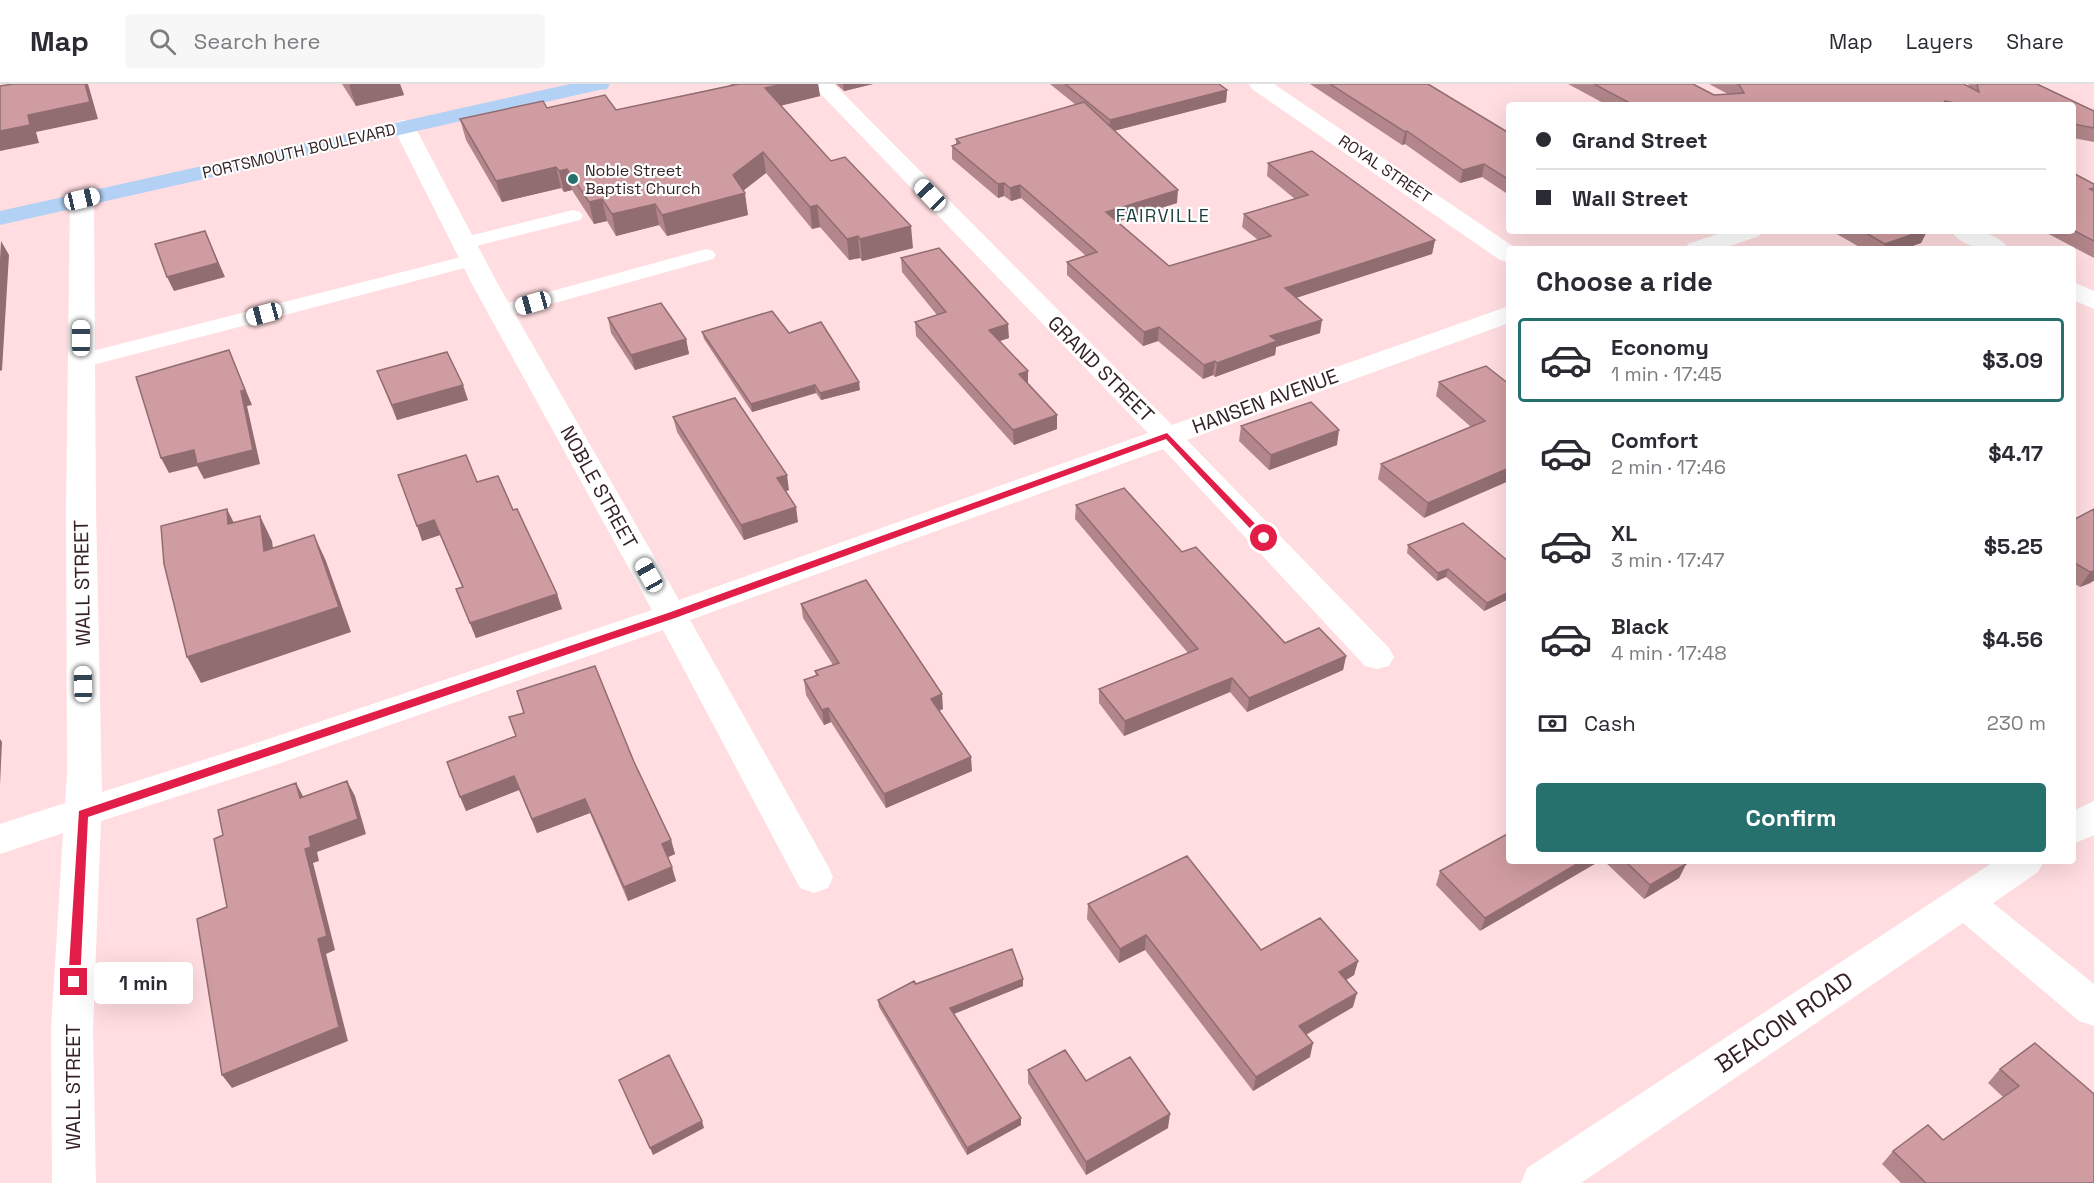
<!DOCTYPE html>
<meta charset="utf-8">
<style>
body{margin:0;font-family:"Space Grotesk",sans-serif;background:#f7f7f7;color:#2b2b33;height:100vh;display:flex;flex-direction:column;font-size:22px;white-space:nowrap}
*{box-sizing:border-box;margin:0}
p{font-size:20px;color:#7c7c81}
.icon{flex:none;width:33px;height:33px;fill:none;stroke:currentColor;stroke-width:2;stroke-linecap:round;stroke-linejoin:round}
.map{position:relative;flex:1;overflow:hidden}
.sheet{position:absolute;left:1506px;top:162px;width:570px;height:618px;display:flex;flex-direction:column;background:#fff;border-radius:6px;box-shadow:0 6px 24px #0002}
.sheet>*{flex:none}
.guide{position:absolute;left:1506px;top:18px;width:570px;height:132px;border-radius:6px;box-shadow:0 6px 24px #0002;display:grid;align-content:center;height:132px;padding:0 30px;background:#fff}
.end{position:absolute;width:27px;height:27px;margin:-14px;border:8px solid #e11d48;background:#fff;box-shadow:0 0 0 3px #fff}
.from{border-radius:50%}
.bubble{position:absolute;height:42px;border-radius:6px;background:#fff;box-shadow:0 6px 24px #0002;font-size:20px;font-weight:700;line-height:42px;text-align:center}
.car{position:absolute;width:18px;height:36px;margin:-18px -9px;border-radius:8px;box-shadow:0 0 4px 2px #0007;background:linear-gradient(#fff 24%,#345 0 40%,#fff 0 76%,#345 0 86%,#fff 0)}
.guide b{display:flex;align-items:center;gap:21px;height:57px;font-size:22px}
.guide b+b{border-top:2px solid #e1e1e2}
.guide i{width:15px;height:15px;background:#2b2b33}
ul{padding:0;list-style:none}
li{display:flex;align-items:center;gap:18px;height:84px;margin:0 12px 9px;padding:0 18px;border:3px solid transparent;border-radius:6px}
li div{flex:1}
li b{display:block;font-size:22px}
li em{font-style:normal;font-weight:700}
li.selected{border-color:#26706e}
li>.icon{width:54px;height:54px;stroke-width:1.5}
h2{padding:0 30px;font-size:27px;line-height:72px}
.pay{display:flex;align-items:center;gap:15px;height:66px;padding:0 30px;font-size:22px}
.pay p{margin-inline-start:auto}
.cta{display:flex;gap:12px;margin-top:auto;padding:12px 30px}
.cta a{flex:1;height:69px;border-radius:6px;background:#26706e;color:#fff;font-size:24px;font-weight:700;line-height:69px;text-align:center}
header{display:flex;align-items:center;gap:36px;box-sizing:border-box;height:84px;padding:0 30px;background:#fff;border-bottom:2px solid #e1e1e2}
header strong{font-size:28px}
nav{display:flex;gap:33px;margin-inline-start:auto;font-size:21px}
.search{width:420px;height:54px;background:#f7f7f7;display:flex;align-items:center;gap:15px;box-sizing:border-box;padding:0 21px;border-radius:6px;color:#7c7c81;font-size:22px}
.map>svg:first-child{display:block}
</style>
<header>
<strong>Map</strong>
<div class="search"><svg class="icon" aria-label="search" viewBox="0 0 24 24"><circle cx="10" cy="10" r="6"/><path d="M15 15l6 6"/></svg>Search here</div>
<nav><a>Map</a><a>Layers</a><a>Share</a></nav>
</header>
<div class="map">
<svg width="2094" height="1099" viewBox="0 0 2094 1099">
<rect width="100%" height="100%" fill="#ffdde0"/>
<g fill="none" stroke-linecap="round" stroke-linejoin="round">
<path fill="#fff" fill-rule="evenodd" d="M573,126l7,2 3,4 -3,4 -116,29 -7,-2 -3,-4 3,-4z
M706,165l7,2 3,4 -3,4 -212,59 -8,-1 -3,-5 3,-5z
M473,170l7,2 3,4 -3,4 -399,104 -8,-2 -3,-5 3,-5z"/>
<path fill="#fff" fill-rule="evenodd" d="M811,0h23l338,341 337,-119v17l-322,117 202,208 5,9 -5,9 -12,3 -12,-3 -202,-217 -473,171 138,246 5,11 -5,11 -14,5 -14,-5 -137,-258 -391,136 -171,55 -8,208 3,154h-44l-1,-154 12,-196 -63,21v-30l65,-21 2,-30 -1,-266 4,-308 4,-5 8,-2 8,2 4,5 2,308 6,285 145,-46 405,-136 -179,-324 -80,-159 3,-5 8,-2 8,2 3,5 84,159 180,314 469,-167z
M1249,0h25l243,165h-8v13l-9,-2 -248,-171z
M1726,147h36l-3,5 -38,13h-36l3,-5z
M1951,147c20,0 45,-1 58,18 -20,0 -45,1 -58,-18z
M2073,198l21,9v18l-21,-9z
M2094,717v34l-21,9v-33z
M1995,777h49l-6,11 -45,31 101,81v42l-15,-5 -116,-98 -382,260h-60l6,-15z"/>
<path fill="#b2d1f4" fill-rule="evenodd" d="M570,0h40l-3,5 -8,1 -599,135v-14z"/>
</g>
<path fill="#b2868a" d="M342,0h58l4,11 -48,11z
M730,0h88l2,12 -40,10 51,55 82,87 -51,13 -2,-3 -11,2 -29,-33 -8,2 -46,-56 -23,18 5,24 -81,21 -8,-11 -43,11 -9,-15 -13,3 -22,-34 -8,2 -3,-4 -59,14 -36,-62 -6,-21 87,-11 69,2 115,-25z
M836,0h37l-29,7z
M1050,0h169l8,6 -1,12 -112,29 63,72 -60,19 52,44 89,-26 -16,-13 2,-13 51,-15 -28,-23 1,-13 167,77 -3,14 -136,44 24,35 -44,14 -1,8 -60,22 -2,-2 -10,4 -45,-38 -15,5 -76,-71v-13l19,-6 -65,-58 -10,3 -7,-5 -6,2 -46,-39v-13l4,-2v-5l120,-34z
M1310,0h118l81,49v62l-27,-18 -22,6 -55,-39 -3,1z
M1568,0h125l21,11 14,-1 -19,-10h255l5,3 -1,-3h69l57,27v31l-21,-4v-33h-466z
M2073,89l21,11v74l-51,-27h30z
M1836,147h91l-6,12 -17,6h-41l-28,-16z
M901,174l108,80 -9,3 28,43 29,31v14l-43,16 -98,-109 -1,-14 22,-7 -35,-43z
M608,234l78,21 3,15 -54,16 -24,-37z
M702,248l87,1 71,57 -39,10 -5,-7 -64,19 -48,-73z
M377,287l91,29 -71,20z
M1439,298l70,2 -85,134 -46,-39 3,-15 90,-37 -35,-31z
M673,333l116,73 -4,1 13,31 -54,18 -67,-108z
M1241,342l96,19 -68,25 -30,-29z
M477,398l36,28 44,84 5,15 -86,29 -20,-49 6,-2 -22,-52 -18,6z
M1076,421l106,47 103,91 61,13 -3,14 -96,42 -17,-20 -106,44 -25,-33v-14l89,-36 -113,-134z
M2094,425l-3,74 -11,4 -7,-4v-63z
M1408,461l101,17v37l-25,12 -38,-34 -9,4 -30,-28z
M801,520l142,105 -4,2 33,60 -86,37 -55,-86 -7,3 -18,-30 -2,-15 12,-4 -1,-5 18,-6 -30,-47z
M524,629l110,49 37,78 4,14 -7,3 8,24 -48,20 -38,-88 -53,20 -18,-43 -53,21 50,-75z
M1509,777l-29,70 -44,-46 4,-14z
M1604,777h79l3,3 -7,14 -35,21z
M1088,820l173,46 97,11 -4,14 -8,5 7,27 -47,28 4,22 -57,34 -108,-141 -26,13 -32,-44z
M1023,895v7l-69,28 67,104v7l-54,30 -88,-148 -1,-7 38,-16z
M2000,985l94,25v89h-193l-19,-19 11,-13 50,-11 60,-43 -15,-14z
M1028,986l58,11 82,47 -82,47 -58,-92z"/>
<path fill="#916d71" d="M85,0h3l10,35 -62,13 3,11 -39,8v-20l28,-16z
M352,0h48l4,11 -48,11 -7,-21z
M783,0h35l2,12 -53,13 -2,-21z
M843,0h30l-29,7z
M1227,6l-1,12 -117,30 1,-12z
M1407,47l-2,13 -3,1 3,-13z
M763,68l3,21 -30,23 -3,-21z
M1484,80l-2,13 -22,6 3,-13z
M556,83l5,21 -59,14 -6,-21z
M567,85l5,21 -8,2 -5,-21z
M1004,99v13l-6,2v-14z
M1020,101l1,13 -10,3 -1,-13z
M1178,106l-1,13 -72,22 1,-13z
M745,109l3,22 -81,21 -5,-21z
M602,115l5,22 -13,3 -5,-22z
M655,120l4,21 -43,11 -4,-22z
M817,121l3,22 -8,2 -2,-22z
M911,142l2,22 -51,13 -2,-22z
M205,147l20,46 -51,14 -7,-14z
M1922,147h5l-6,12 -17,6h-21l2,-5z
M858,152l2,22 -11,2 -2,-21z
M1435,156l-3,14 -149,48 2,-14z
M1,157l8,14 -7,115 -2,1v-112z
M1322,236l-2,13 -44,14 -1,8 -60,22 2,-14 53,-27z
M1008,240l1,14 -19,6 -1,-14z
M1159,243l-1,14 -15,5 1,-14z
M686,255l3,15 -54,16 -4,-15z
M229,266l23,55 -5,1 13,58 -56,15 -7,-13 -28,7 -8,-15z
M1215,277l-2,14 -10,4 1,-14z
M1028,287v14l-9,-11z
M859,298l1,8 -39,10 -1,-7z
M463,301l5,15 -71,20 -5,-15z
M815,301l1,8 -64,19 -1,-8z
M1057,331v14l-43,16 -1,-15z
M1339,346l-2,15 -68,25 2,-15z
M1509,384v13l-85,37 4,-15z
M787,391l2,15 -10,3 -2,-15z
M796,423l2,15 -54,18 -3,-15z
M227,425l13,26 -12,-11z
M260,432l12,25 5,36 -13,-26z
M434,436l6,15 -18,6 -5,-15z
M314,451l12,26 25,71 -150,51 -14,-26z
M1448,485l-2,8 -9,4 1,-8z
M2094,487v10l-14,6 10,-15z
M1509,508v7l-25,12 3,-8z
M557,510l5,15 -86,29 -6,-15z
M1346,572l-3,14 -96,42 2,-14z
M1232,594l-2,14 -106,44 1,-15z
M942,610l1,15 -11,4 -1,-14z
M828,624l3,14 -7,3 -2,-15z
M0,655l2,3 -2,43z
M971,673l1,14 -86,37 -2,-14z
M514,692l5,14 -53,21 -6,-14z
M347,697l8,15 11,38 -49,18 2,9 -6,2 22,87 -9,4 22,87 -116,47 -10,-13 96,-136 -13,-90 4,-12z
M296,699l8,15h-4z
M585,715l5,14 -53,20 -5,-14z
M671,756l4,14 -9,4 -4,-14z
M1582,777h18l-120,70 5,-13z
M1686,780l-7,14 -35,21 6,-14z
M672,783l4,14 -48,20 -4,-14z
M1146,851l-1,15 -26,13 1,-14z
M1358,877l-4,14 -18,11 3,-14z
M1023,895v7l-72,29 -1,-7z
M1357,909l-4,14 -57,33 3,-14z
M1313,959l-3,14 -57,34 3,-14z
M1170,1030l-2,14 -82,47v-13z
M1021,1034v7l-54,30v-7z
M702,1037l2,7 -51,27 -3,-7z"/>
<path fill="#cf9ca1" stroke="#916d71" stroke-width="1.5" d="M13,0h72l5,18 -62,13 2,10 -30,6v-45z
M739,0h44l-18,4 66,73 14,-4 66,69 -51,13 -2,-3 -11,3 -30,-34 -7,2 -47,-55 -30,23 12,18 -83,22 -7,-11 -43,10 -10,-15 -13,3 -22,-33 -8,2 -3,-4 -60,14 -36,-62 83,-18 4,7 58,-13 11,15z
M1065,0h154l8,6 -117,30z
M1330,0h98l81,49v47l-25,-16 -21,6 -56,-39 -2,1z
M1594,0h99l21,11 30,-2 -4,-7 -3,-2h227l15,8 -2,-8h60l57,27v17l-21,-4v-19h-106l-23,-4 8,4h-334l10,-3z
M1084,18l94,88 -72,22 63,54 102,-30 -27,-22 64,-19 -40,-32 44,-12 123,89 -150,48 37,32 -52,16 7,5 -60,22 -2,-2 -11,4 -45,-38 -15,5 -77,-70 30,-10 -77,-67 -10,3 -6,-5 -6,1 -46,-38 8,-3 -4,-4z
M2073,89l21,11v4l-4,1 4,2v50l-21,-11z
M205,147l13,32 -51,14 -12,-33z
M1862,147h60l-37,13z
M939,164l69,76 -19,6 39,41 -9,3 38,41 -44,15 -98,-108 31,-10 -45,-54z
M661,219l25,36 -55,16 -23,-37z
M772,227l17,22 32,-11 38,60 -39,11 -5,-8 -64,19 -49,-72z
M229,266l16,40 -4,1 12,59 -56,14 -3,-14 -33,8 -25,-81z
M447,268l16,33 -71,20 -15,-34z
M1486,282l23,18v84l-81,35 -47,-39 104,-43 -46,-39z
M735,314l52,77 -10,3 19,29 -55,18 -68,-108z
M1311,318l28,28 -68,25 -30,-29z
M466,371l11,27 21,-6 15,34 4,-1 40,85 -87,29 -14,-34 7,-2 -29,-67 -17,6 -19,-51z
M1124,404l58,64 14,-5 89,96 34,-15 27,28 -97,42 -17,-20 -107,43 -26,-32 99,-40 -122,-144z
M227,425l1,15 32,-8 4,35 50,-16 25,72 -152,50 -23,-93 -3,-38z
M2094,425v62l-4,1 -17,-10v-42z
M1463,439l46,39v30l-22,11 -39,-34 -10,4 -30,-28z
M866,496l76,114 -11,5 40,58 -87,37 -56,-86 -6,2 -18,-30 14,-5 -3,-4 24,-8 -38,-59z
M595,582l39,96 37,78 -9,4 10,23 -48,20 -39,-88 -53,20 -18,-43 -54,21 -13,-35 69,-26 -7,-19 15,-4 -7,-22z
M347,697l11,38 -49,18 2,10 -6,2 22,87 -9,3 21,88 -117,48 -25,-156 30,-12 -13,-68 9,-4 -5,-25 78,-27 4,15z
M1509,749v28h73l-97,57 -45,-47z
M1187,772l74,94 59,-32 38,43 -19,11 18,21 -58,33 14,17 -57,34 -110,-142 -26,14 -32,-45z
M1625,777h58l3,3 -36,21z
M1012,865l11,30 -73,29 71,110 -54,30 -89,-148 36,-19 2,3z
M2035,959l59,51v89h-168l-33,-32 35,-26 15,15 76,-54 -19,-17z
M1065,966l21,31 44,-24 40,57 -84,48 -58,-92z
M669,971l33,66 -52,27 -31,-68z"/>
<path fill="#e11d48" d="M1167,349l100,103v4h-6l-95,-101 -491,179 -587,199 -8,165 -6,5 -4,-2 -2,-3 11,-171 589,-198z"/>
<circle fill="#26706e" stroke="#fff" stroke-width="2" cx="573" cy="95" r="6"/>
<g text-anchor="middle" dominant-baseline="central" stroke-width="4.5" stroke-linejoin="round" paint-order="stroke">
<g font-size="16" fill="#362225" stroke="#fff">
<text transform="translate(299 67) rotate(-13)">PORTSMOUTH BOULEVARD</text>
<text transform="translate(1385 85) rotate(34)">ROYAL STREET</text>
</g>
<g font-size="16" fill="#362225" stroke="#fff" text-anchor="start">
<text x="585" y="86">Noble Street<tspan x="585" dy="18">Baptist Church</tspan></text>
</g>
<g font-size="18" letter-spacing="1.5" fill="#1a3c3b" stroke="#fff">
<text x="1163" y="131">FAIRVILLE</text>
</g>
<g font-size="20" fill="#362225" stroke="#fff">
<text transform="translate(1101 285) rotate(45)">GRAND STREET</text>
<text transform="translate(1265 317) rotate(-20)">HANSEN AVENUE</text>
<text transform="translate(599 403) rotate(61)">NOBLE STREET</text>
<text transform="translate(82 499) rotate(-91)">WALL STREET</text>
<text transform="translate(73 1003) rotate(-90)">WALL STREET</text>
</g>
<g font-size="24" fill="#362225" stroke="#fff">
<text transform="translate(1784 938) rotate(-34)">BEACON ROAD</text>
</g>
</g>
</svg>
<i class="end from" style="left:1264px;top:454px"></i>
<i class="end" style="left:74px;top:898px"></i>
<div class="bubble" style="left:94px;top:878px;width:99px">1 min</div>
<i class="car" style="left:930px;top:111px;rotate:316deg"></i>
<i class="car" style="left:82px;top:115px;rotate:77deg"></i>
<i class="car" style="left:533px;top:219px;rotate:254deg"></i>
<i class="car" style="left:264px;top:230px;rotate:255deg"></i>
<i class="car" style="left:81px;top:254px;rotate:0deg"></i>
<i class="car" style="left:649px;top:491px;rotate:331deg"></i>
<i class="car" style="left:83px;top:600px;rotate:359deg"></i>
<div class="guide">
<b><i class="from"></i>Grand Street</b>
<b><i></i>Wall Street</b>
</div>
<section class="sheet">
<h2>Choose a ride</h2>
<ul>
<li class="selected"><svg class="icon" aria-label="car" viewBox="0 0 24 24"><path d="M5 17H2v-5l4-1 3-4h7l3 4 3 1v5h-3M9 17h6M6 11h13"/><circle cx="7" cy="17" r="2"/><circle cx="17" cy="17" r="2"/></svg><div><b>Economy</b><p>1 min · 17:45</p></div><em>$3.09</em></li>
<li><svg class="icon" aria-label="car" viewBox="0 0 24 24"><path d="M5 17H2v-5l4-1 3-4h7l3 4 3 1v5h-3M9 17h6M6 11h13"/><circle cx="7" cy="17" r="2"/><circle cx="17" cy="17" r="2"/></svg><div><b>Comfort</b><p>2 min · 17:46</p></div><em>$4.17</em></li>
<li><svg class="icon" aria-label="car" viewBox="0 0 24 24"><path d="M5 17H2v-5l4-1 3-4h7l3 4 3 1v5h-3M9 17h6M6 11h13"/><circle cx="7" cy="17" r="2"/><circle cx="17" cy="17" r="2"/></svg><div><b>XL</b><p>3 min · 17:47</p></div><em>$5.25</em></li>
<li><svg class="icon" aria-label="car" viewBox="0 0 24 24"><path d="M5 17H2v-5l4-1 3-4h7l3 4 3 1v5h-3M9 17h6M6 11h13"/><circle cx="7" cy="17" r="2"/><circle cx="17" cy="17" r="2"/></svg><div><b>Black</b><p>4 min · 17:48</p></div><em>$4.56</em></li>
</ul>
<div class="pay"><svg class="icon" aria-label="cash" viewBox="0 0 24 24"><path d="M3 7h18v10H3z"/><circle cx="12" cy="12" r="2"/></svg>Cash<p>230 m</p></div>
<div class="cta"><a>Confirm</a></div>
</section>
</div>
